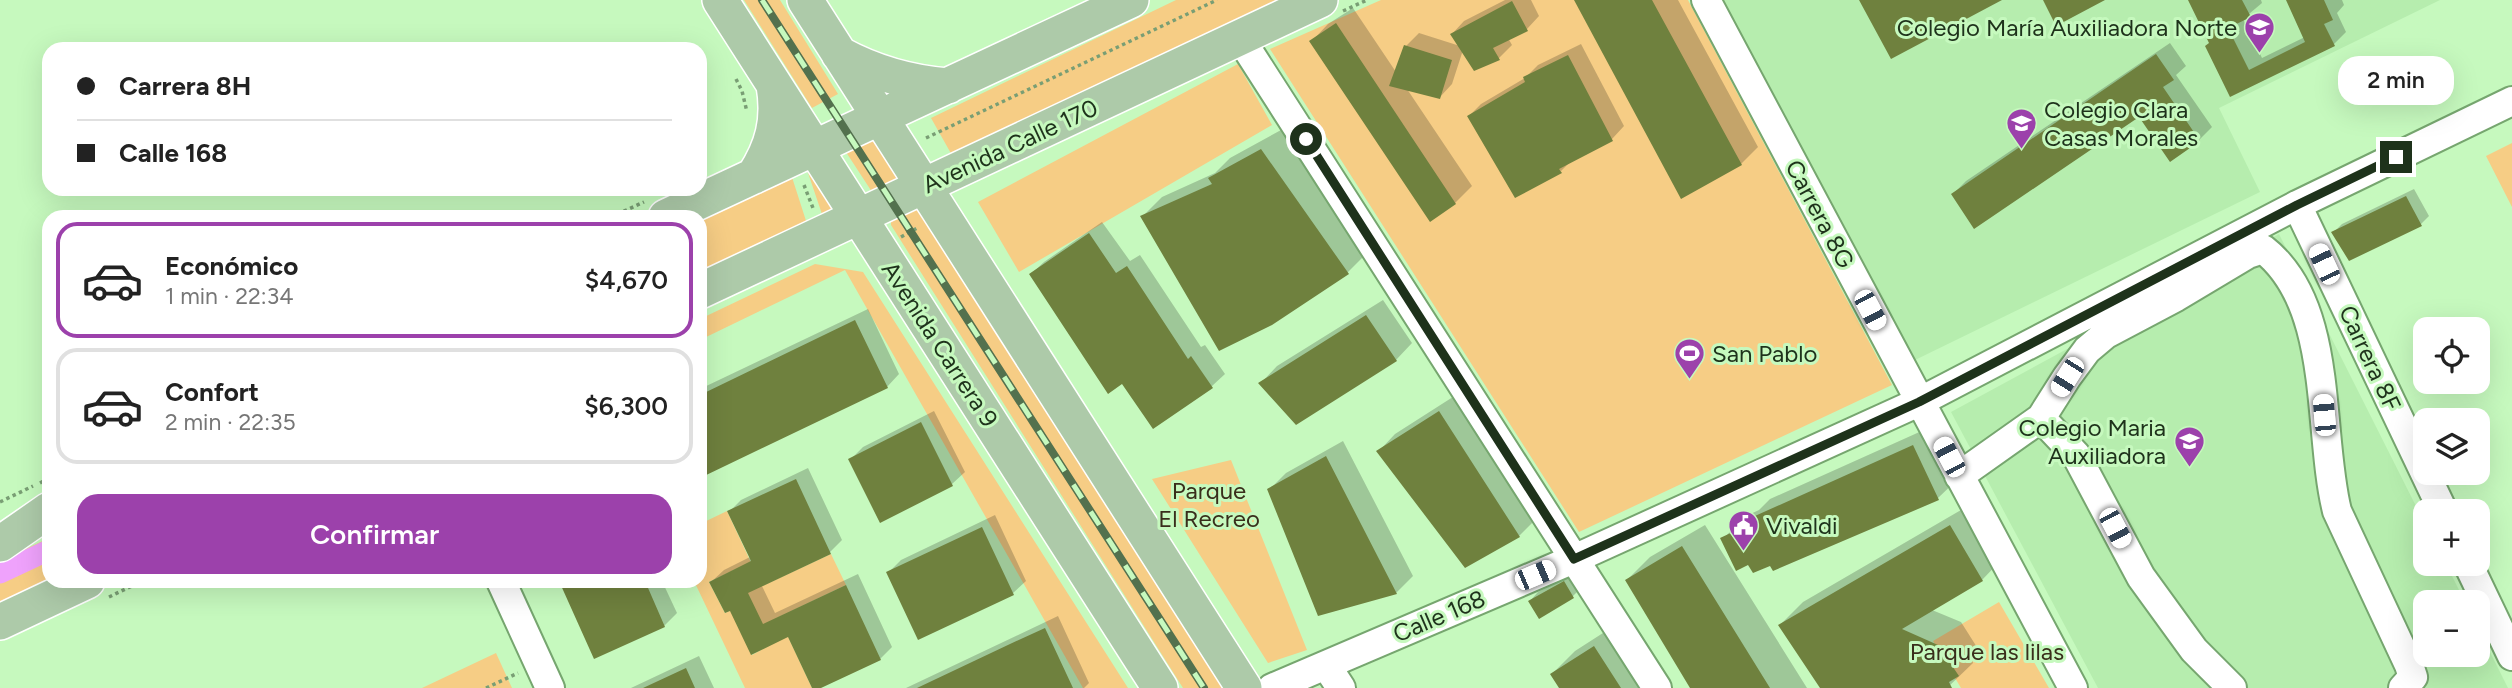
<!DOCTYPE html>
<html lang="es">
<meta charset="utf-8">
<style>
body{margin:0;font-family:Figtree,sans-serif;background:#f6f6f6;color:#222;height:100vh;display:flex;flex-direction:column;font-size:26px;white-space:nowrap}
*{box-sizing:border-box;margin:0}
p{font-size:23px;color:#767676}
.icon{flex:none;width:38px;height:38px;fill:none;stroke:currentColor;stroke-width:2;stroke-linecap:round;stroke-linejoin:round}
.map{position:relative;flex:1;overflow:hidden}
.details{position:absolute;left:42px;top:210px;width:665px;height:378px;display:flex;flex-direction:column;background:#fff;border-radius:21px;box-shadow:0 7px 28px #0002}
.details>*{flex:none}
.hud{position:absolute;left:42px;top:42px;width:665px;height:154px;border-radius:21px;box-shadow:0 7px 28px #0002;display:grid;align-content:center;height:154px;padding:0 35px;background:#fff}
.buttons{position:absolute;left:2413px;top:317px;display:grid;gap:14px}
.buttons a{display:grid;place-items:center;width:77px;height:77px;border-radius:14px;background:#fff;box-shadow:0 7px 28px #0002;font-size:35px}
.end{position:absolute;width:32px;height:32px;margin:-16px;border:9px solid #1e321b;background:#fff;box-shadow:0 0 0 4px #fff}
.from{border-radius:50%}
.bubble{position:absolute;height:49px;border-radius:21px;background:#fff;box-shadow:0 7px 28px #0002;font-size:23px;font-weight:600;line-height:49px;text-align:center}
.car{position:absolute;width:21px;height:42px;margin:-21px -10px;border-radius:9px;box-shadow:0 0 5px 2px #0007;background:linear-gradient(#fff 24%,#345 0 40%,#fff 0 76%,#345 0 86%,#fff 0)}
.hud b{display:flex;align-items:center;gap:24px;height:66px;font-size:26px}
.hud b+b{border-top:2px solid #e0e0e0}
.hud i{width:18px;height:18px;background:#222}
ul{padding:12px 0 0;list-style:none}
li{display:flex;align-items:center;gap:21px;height:116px;margin:0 14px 10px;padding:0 21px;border:4px solid #e0e0e0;border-radius:21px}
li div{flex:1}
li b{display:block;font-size:26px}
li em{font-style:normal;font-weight:600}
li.active{border-color:#9c41ab}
li>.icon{width:63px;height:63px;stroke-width:1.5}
.action{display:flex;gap:14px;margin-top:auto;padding:14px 35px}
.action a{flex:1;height:80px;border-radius:21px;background:#9c41ab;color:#fff;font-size:28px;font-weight:600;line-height:80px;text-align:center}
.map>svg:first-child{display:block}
</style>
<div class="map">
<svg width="2512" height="688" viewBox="0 0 2512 688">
<rect width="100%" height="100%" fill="#c6f9be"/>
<path fill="#b6edae" d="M1721,0h719l-221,108 41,84 -345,168z
M2279,234l146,290 1,40h20l19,38h-39v52h52v-26l30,60h-410l-147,-276z"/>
<path fill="#f6cd85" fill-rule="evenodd" d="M744,0h36l58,94 -26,14z
M1176,0h114l-337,157 -22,-39z
M1381,0h307l204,385 -313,147 -309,-483z
M1238,64l34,61 -253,147 -41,-70z
M871,136l25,37 1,8 -25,11 -28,-43z
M2512,143v64l-26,-51z
M805,164l35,40 -16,16z
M790,171l18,56 -108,51v-61z
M917,205l313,483h-47l-292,-463v-5z
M815,264l48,8 265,416h-45l-238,-418 -145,70v-21z
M1231,460l76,190 -39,13 -116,-184z
M727,511l35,75 69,-32 15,31 -67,32 33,71h-67l-51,-107h6v-57zM736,569l15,31 -9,6 5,10 5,-2 16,32 -16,9 -16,-32 6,-4 -6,-11 -11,5 -16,-31z
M49,538v43l-49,30v-50z
M1999,602l50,86h-88l-28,-47z
M496,653l16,35h-90z"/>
<path fill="#0003" d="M1505,0h26l8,16 -12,13 -19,9 4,7 -13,13 -24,10 -12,-18 -11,34 -12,13 -33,-8 65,97 -17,17 -143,-162 16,-17 25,-16 43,64 10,-26 13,-13 41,13 -8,-12 12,-13z
M1576,0h102l80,147 -17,17z
M2190,0h71l1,3 -19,16 19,39 43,-21 -17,-37h54l2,5 -7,8 9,19 -12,12 -103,51 -8,-27z
M2170,43l16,23 -10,9 36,52 -13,13 -59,-25 -187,79 13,-13z
M1581,44l43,82 -12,13 -41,22 -10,10 -92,-55 12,-12 44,-26 13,-13z
M1281,130l86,123 -20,20 -205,-56 20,-20 53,-24 15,-15z
M2414,189l15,27 -8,8 -87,8 8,-8z
M1102,222l28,39 10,-6 61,92 4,-2 20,29 -13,12 -59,40 -30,-44 -92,-108 13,-12z
M1383,300l29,43 -16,17 -135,23 16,-17z
M868,309l31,65 -12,13 -187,89v-87z
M1456,395l80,124 -17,17 -140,-85 16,-17z
M934,411l31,61 -13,12 -102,-24 13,-13z
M1935,425l25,52 -22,21 -165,71 -2,-5 -22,-1 -26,-24 21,-22 15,-7 11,-11z
M1343,441l70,135 -17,17 -127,-103 17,-17z
M808,468l34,72 -12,12 -69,32 14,29 83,-39 34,73 -12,12 -63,29h-3l-25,-53 -37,17 -22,-44 -19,-26 13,-12 26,-13 -21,-45 12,-12z
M1973,503l31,54 -22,23 -50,30 29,12 19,30 -8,8 1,3 -26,25h-125l-42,-63 23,-23z
M995,515l31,66 -13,12 -125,-20 13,-13z
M1705,525l102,163h-115l-65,-108 23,-23z
M1573,574l8,14 -8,8 -33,21 -10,-16 8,-9z
M561,581h101l15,32 -13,13z
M1058,616l31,67 -5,5h-178z
M1617,624l41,64h-97l-9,-14 23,-23z
M699,656l15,32h-83z"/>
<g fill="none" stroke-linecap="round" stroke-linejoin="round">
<path stroke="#efa2fc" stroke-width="21" d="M0,573l49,-23"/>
</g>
<path fill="#6f813e" d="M1574,0h78l90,165 -61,34z
M1859,0h143l-111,59z
M2043,0h62l-49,26z
M2188,0h54l9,17 -23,11 21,42 56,-28 -19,-42h38l9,20 -9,4 11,22 -105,51 -25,-51 4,-3z
M1512,1l16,30 -35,17 7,12 -26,11 -24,-37z
M1336,23l120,181 -26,18 -121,-181z
M1404,45l48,15 -12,39 -51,-13z
M2156,54l18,26 -11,7 37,54 -30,21 -31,-45 -165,112 -23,-35z
M1568,55l45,86 -54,28 3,4 -47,25 -48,-82 58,-34 -2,-5z
M1261,149l88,125 -77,51 -53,26 -79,-135 72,-32 -4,-6z
M2406,196l16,30 -73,35 -18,-29z
M1089,233l27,40 11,-7 61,93 3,-3 22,32 -60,41 -31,-45 -14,10 -79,-120z
M1366,315l31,46 -101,64 -38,-42z
M855,320l33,68 -188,90v-83z
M1439,411l81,126 -55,31 -89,-117z
M921,422l32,64 -73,37 -32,-64z
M1913,445l26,55 -166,71 -3,-5 -17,7 -5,-8 -12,6 -16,-33 28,-13 -2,-5z
M1326,456l71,138 -79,22 -51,-127z
M796,479l35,75 -83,39 15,31 83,-39 35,75 -60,28h-9l-24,-51 -37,18 -21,-44 -5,2 -16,-31 42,-21 -24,-50z
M1950,525l33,56 -81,48 36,16 21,31 -10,6 3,6h-132l-42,-63z
M982,527l32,68 -96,45 -32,-68z
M1682,546l88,142h-80l-65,-108z
M559,581h86l20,46 -71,32z
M1564,581l10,17 -35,21 -11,-18z
M1045,628l28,60h-156l93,-44z
M1594,646l27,42h-62l-9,-14z
M686,668l9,20h-52z"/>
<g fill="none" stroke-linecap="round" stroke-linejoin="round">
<defs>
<path id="minor" d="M1706,0l367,688
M1240,38l417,650
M2297,205l146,306
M2041,418l35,37 65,122 53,73 38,38
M1959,476l82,-58 26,-41 20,-27 19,-16 70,-37 72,-43 15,-5c72,56 54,182 74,262l72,154 4,12 -10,11
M2468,564l44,92
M501,581l49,107
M1326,665l15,23
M1272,688l302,-129 345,-157 378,-197 215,-104"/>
<path id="major" d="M720,0l440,688
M805,0l439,688
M839,54c35,19 69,29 109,32
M754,176c19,-29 26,-56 20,-91
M666,217l465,-217
M700,291l620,-291
M0,544l49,-34
M0,622l87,-41"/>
</defs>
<use href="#minor" stroke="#76a66f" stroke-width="32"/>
<use href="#major" stroke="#fff" stroke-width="38"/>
<path stroke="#799e74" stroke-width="3.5" stroke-dasharray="3.5 3.5" stroke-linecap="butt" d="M1343,11l24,-11
M736,79l6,12 5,21
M926,138l291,-138
M804,185l9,23
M611,217l33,-15
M901,237l18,-10
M40,483l9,-5
M0,502l33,-16
M109,597l33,-16
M486,688l32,-15"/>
<use href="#minor" stroke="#fff" stroke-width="28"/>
<use href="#major" stroke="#adcaa9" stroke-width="35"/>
<defs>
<path id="rail" d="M762,0l442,688"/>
</defs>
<use href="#rail" stroke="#53714e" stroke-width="8"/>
<use href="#rail" stroke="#c6f9be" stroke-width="5" stroke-dasharray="16" stroke-linecap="butt"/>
</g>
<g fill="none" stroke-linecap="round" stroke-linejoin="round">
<path stroke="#1e321b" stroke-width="9" d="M1306,139l268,420 345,-157 378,-197 99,-48"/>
</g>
<defs>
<symbol id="school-pin" viewBox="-11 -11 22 30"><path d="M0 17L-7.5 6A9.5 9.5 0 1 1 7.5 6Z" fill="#9c41ab" stroke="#c6f9be"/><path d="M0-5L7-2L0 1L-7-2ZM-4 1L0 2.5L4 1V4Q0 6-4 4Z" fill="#fff"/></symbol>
<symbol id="stadium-pin" viewBox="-11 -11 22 30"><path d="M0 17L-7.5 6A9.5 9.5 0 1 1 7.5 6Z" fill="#9c41ab" stroke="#c6f9be"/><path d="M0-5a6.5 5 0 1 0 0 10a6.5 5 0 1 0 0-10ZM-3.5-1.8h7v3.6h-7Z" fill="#fff"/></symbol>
<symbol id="civic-pin" viewBox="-11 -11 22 30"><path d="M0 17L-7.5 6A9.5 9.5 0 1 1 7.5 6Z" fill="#9c41ab" stroke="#c6f9be"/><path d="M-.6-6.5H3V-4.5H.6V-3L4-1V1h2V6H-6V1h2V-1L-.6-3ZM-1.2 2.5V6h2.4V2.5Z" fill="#fff"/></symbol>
</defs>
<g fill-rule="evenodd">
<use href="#school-pin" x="2242" y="10" width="35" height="47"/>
<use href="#school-pin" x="2004" y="106" width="35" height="47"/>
<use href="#stadium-pin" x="1672" y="336" width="35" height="47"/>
<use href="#school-pin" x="2172" y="424" width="35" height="47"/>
<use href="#civic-pin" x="1726" y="508" width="35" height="47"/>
</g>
<g text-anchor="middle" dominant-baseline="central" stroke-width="6" stroke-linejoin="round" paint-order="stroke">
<g font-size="24" fill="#1e321b" stroke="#c6f9be" text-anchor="start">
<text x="2237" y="27" text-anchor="end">Colegio María Auxiliadora Norte</text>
<text x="2044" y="109">Colegio Clara<tspan x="2044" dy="28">Casas Morales</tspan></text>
<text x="1712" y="353">San Pablo</text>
<text x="2166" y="427" text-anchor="end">Colegio Maria<tspan x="2166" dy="28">Auxiliadora</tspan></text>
<text x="1766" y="525">Vivaldi</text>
</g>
<g font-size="24" fill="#1e321b" stroke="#c6f9be">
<text transform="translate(1010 146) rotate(-25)">Avenida Calle 170</text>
<text transform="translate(1820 214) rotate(62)">Carrera 8G</text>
<text transform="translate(940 344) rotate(57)">Avenida Carrera 9</text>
<text transform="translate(2370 358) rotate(65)">Carrera 8F</text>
<text transform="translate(1439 616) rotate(-23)">Calle 168</text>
</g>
<g font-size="24" fill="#392e1b" stroke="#c6f9be">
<text x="1209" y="490">Parque<tspan x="1209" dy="28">El Recreo</tspan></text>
<text x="1987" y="651">Parque las lilas</text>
</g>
</g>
</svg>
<div class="buttons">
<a><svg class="icon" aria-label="locate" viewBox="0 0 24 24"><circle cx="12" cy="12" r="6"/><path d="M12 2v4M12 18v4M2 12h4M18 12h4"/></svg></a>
<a><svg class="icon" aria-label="layers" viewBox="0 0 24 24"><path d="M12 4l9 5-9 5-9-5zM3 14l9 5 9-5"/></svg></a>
<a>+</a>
<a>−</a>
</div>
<i class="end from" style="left:1306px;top:139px"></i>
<i class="end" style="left:2396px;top:157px"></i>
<div class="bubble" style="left:2338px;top:56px;width:116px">2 min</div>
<i class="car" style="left:2324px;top:264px;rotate:335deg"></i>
<i class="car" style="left:1870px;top:310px;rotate:152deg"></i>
<i class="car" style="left:2067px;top:377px;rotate:212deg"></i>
<i class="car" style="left:2324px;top:415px;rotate:355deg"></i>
<i class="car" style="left:1949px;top:457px;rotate:332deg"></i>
<i class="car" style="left:2115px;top:528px;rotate:152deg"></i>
<i class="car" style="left:1535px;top:575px;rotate:67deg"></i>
<div class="hud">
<b><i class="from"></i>Carrera 8H</b>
<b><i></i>Calle 168</b>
</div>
<section class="details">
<ul>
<li class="active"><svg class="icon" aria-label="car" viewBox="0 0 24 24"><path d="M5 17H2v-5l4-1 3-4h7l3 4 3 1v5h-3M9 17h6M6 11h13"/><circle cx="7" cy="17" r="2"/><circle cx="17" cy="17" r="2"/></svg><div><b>Económico</b><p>1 min · 22:34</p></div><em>$4,670</em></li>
<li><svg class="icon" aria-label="car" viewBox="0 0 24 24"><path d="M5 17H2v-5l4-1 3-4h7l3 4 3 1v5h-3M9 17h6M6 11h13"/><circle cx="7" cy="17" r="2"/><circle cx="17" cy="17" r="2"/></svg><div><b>Confort</b><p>2 min · 22:35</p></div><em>$6,300</em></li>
</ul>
<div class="action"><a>Confirmar</a></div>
</section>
</div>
